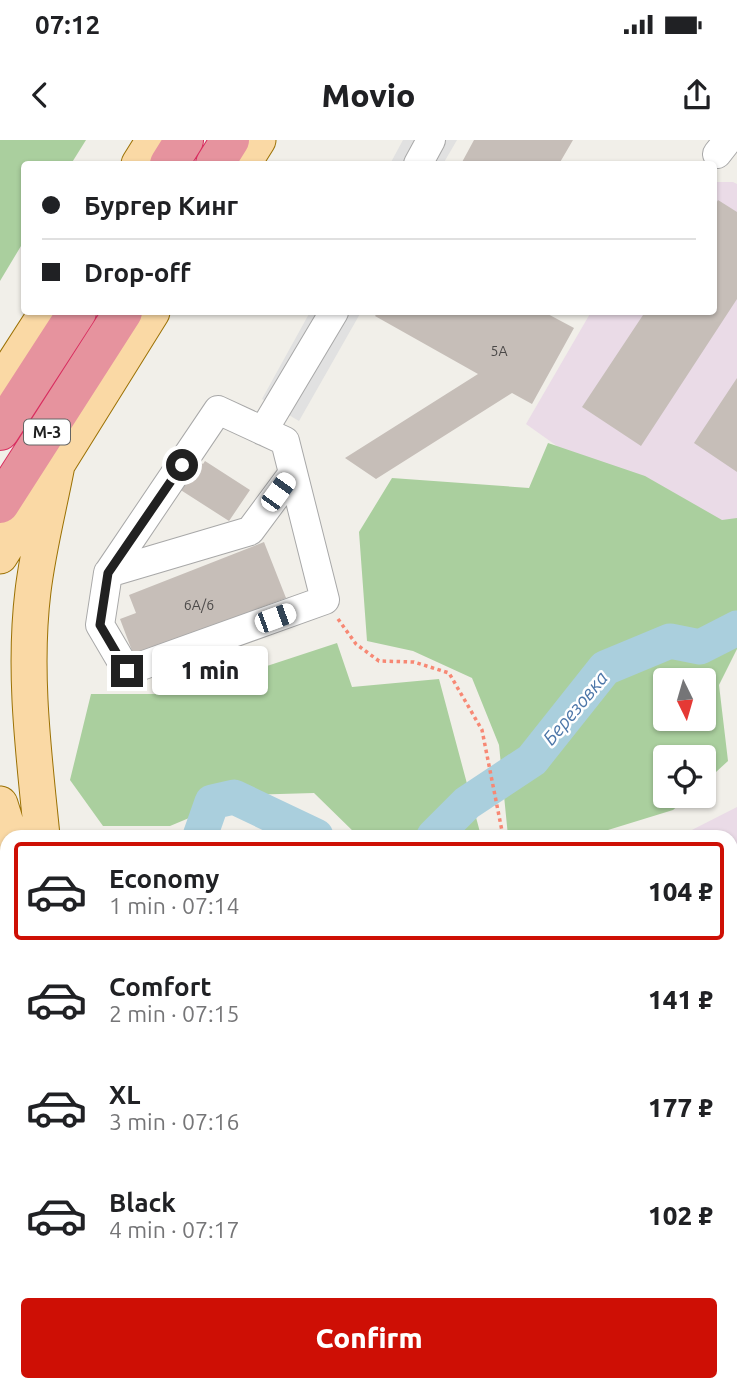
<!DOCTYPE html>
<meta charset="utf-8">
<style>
body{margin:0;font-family:Ubuntu,sans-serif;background:#f6f6f6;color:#202124;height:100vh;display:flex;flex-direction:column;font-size:26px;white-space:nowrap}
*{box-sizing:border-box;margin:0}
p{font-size:23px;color:#757577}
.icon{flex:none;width:38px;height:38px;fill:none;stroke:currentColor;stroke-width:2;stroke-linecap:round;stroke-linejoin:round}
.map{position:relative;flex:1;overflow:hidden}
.panel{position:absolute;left:0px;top:690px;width:738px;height:562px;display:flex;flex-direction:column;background:#fff;border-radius:21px 21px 0 0;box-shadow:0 2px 5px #0004}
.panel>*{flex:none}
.guide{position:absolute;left:21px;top:21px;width:696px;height:154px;border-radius:7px;box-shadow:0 2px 5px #0004;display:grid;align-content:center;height:154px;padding:0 21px;background:#fff}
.needle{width:46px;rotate:175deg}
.tools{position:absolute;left:653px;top:528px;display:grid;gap:14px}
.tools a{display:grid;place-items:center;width:63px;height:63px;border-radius:7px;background:#fff;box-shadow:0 2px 5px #0004;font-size:35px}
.end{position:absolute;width:32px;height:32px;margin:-16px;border:9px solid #212121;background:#fff;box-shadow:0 0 0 4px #fff}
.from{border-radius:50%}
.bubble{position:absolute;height:49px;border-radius:7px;background:#fff;box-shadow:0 2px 5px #0004;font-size:23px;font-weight:800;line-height:49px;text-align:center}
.car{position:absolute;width:21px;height:42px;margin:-21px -10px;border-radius:9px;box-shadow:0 0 5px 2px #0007;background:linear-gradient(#fff 24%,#345 0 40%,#fff 0 76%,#345 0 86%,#fff 0)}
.guide b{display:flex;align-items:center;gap:24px;height:66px;font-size:26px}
.guide b+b{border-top:2px solid #e0e0e0}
.guide i{width:18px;height:18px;background:#202124}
ul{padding:12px 0 0;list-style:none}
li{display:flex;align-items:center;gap:21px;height:98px;margin:0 14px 10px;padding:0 7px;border:4px solid transparent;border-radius:7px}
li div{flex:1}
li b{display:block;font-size:26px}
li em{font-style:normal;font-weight:800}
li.selected{border-color:#ce0f05}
li>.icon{width:63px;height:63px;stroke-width:1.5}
.cta{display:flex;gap:14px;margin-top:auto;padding:14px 21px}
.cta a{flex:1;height:80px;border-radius:7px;background:#ce0f05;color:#fff;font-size:28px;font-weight:800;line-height:80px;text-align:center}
.status{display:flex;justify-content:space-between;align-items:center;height:49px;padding:0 35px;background:#fff;direction:ltr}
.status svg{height:19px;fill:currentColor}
header{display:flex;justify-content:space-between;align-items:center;height:91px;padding:0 21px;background:#fff;font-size:32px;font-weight:800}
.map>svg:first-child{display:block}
</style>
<div class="status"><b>07:12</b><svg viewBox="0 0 49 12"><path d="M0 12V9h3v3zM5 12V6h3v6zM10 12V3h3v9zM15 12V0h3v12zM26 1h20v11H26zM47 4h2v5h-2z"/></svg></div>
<header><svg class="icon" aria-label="back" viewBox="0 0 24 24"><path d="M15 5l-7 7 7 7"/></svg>Movio<svg class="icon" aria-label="share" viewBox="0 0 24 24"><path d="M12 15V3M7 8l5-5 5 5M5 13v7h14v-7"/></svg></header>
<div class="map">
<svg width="737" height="1251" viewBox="0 0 737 1251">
<rect width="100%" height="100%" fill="#f1efe9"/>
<path fill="#dfdfde" d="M7,1189v55h248l-2,7h-253v-60z"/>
<path fill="#eadbe7" d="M714,42h19l4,2v361l-107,-47 -104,-74 65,-112h123z
M737,667v404l-5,-8v-367h-52z"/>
<path fill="#cae9b1" d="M732,1243l1,8h-38l-5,-7z
M406,1244h47l24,7h-47z"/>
<path fill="#aacf9e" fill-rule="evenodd" d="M0,0h86l-15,24h-47v77l-24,40z
M548,303l97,33 77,44 15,-2v131l-18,36 9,76 -24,22v-25h-39v38h24l-16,14 -65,20 -43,3 -2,3h-55l-9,-91 -27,-67 -59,-27 -46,-10 -8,-109 33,-54 137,10zM665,541h39v38h-39z
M337,503l15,44 87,-8 42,157h-123l-44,-43 -70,2 -74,31h-67l-33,-46 21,-86h91z"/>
<path fill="#e1e1e1" d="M403,0h54l-14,24h-53z
M310,172h51l-62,109 -37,-22z
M295,1244h70l22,7h-94z"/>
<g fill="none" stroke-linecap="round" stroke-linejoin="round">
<path stroke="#aacfdd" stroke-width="35" d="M200,696l12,-34 22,-5 82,39
M434,696l33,-33 65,-43 73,-92 65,-27 30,6 37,-19"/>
</g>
<path fill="#c6beb8" d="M474,0h99l-14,24h-98z
M718,60l19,12v87l-96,147 -59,-39 63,-95h69v-105z
M378,172h166l30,16 -42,76 -20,-11 -136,86 -31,-21 133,-84 -103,-58z
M737,238v94l-43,-29z
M195,319l8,5 2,-3 45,29 -21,31 -53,-34z
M264,402l22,56 -152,58 -14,-37 16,-6 -7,-18z
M0,1240l7,1v3l35,5v2h-42z"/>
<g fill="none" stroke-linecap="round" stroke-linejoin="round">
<defs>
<path id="minor" d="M717,14l11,-14
M418,24l13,-24
M263,291l71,-119
M108,433l110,-163 67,31 40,159 -198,71 -27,-46 8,-52 142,-42 43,-58
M732,1217l5,7
M668,1244l4,7
M263,1251l3,-7"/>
<path id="major" d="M139,24l15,-24
M243,24l15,-24
M0,245l47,-73
M0,416l152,-244
M0,664l10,32
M42,696c-8,-81 -19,-163 -9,-245 5,-42 16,-84 24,-126
M0,981l7,-6
M0,1049l7,3
M0,1158l7,-1
M523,1244l25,7"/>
<path id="highway" d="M169,24l15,-24
M215,24l15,-24
M0,291l77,-119
M0,364l123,-192"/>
</defs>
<use href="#minor" stroke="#a8a8a8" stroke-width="30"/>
<use href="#major" stroke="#9b7104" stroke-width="37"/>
<use href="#highway" stroke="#d82d5f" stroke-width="40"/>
<path stroke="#f78874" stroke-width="3.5" stroke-dasharray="3.5 3.5" stroke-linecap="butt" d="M338,479l18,25 23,17 35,1 35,11 33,57 21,106
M397,1244l24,7"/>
<use href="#minor" stroke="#fff" stroke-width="28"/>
<use href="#major" stroke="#fad9a5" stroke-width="35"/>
<use href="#highway" stroke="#e6939e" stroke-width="38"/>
</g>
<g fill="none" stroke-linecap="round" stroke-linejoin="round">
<path stroke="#212121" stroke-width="9" d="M127,531l-27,-46 8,-52 74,-108"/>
</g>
<g text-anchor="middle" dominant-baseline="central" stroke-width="5" stroke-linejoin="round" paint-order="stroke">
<g font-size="14" fill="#4a4847">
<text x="499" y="211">5А</text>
<text x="199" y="465">6А/6</text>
</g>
<rect fill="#fff" stroke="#646464" stroke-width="2" x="24" y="279.5" width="46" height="25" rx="5"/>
<g font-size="16" font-weight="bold" fill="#212121">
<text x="47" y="292">М-3</text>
</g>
<g font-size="19" font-style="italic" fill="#4c76a8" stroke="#fff">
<text transform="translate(575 568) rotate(-50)">Березовка</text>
</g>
</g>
</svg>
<div class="tools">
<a><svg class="needle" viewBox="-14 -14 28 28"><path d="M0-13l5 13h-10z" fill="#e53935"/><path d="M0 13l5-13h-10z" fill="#757577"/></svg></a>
<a><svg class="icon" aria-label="locate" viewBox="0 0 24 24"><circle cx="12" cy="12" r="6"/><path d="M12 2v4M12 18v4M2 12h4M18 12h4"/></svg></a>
</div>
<i class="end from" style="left:182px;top:325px"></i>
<i class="end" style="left:127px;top:531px"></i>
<div class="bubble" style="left:152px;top:506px;width:116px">1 min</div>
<i class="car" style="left:278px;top:352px;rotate:36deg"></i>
<i class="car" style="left:275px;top:478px;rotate:70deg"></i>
<div class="guide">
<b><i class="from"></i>Бургер Кинг</b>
<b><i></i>Drop-off</b>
</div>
<section class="panel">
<ul>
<li class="selected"><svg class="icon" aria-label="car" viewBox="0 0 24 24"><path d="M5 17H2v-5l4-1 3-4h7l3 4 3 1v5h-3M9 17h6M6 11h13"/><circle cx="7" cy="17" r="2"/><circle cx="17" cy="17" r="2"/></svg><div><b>Economy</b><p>1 min · 07:14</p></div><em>104 ₽</em></li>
<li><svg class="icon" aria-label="car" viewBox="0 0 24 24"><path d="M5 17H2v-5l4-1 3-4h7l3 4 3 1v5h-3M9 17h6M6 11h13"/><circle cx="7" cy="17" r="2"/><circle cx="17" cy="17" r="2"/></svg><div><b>Comfort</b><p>2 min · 07:15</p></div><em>141 ₽</em></li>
<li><svg class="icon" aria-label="car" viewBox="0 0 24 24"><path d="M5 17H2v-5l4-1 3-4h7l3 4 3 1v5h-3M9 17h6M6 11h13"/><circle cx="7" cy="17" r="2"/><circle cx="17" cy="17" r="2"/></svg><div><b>XL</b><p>3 min · 07:16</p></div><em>177 ₽</em></li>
<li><svg class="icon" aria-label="car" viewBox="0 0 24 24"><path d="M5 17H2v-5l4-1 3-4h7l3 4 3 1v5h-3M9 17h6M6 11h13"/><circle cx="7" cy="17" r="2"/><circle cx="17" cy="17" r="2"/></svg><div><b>Black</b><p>4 min · 07:17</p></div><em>102 ₽</em></li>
</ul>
<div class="cta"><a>Confirm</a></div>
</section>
</div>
